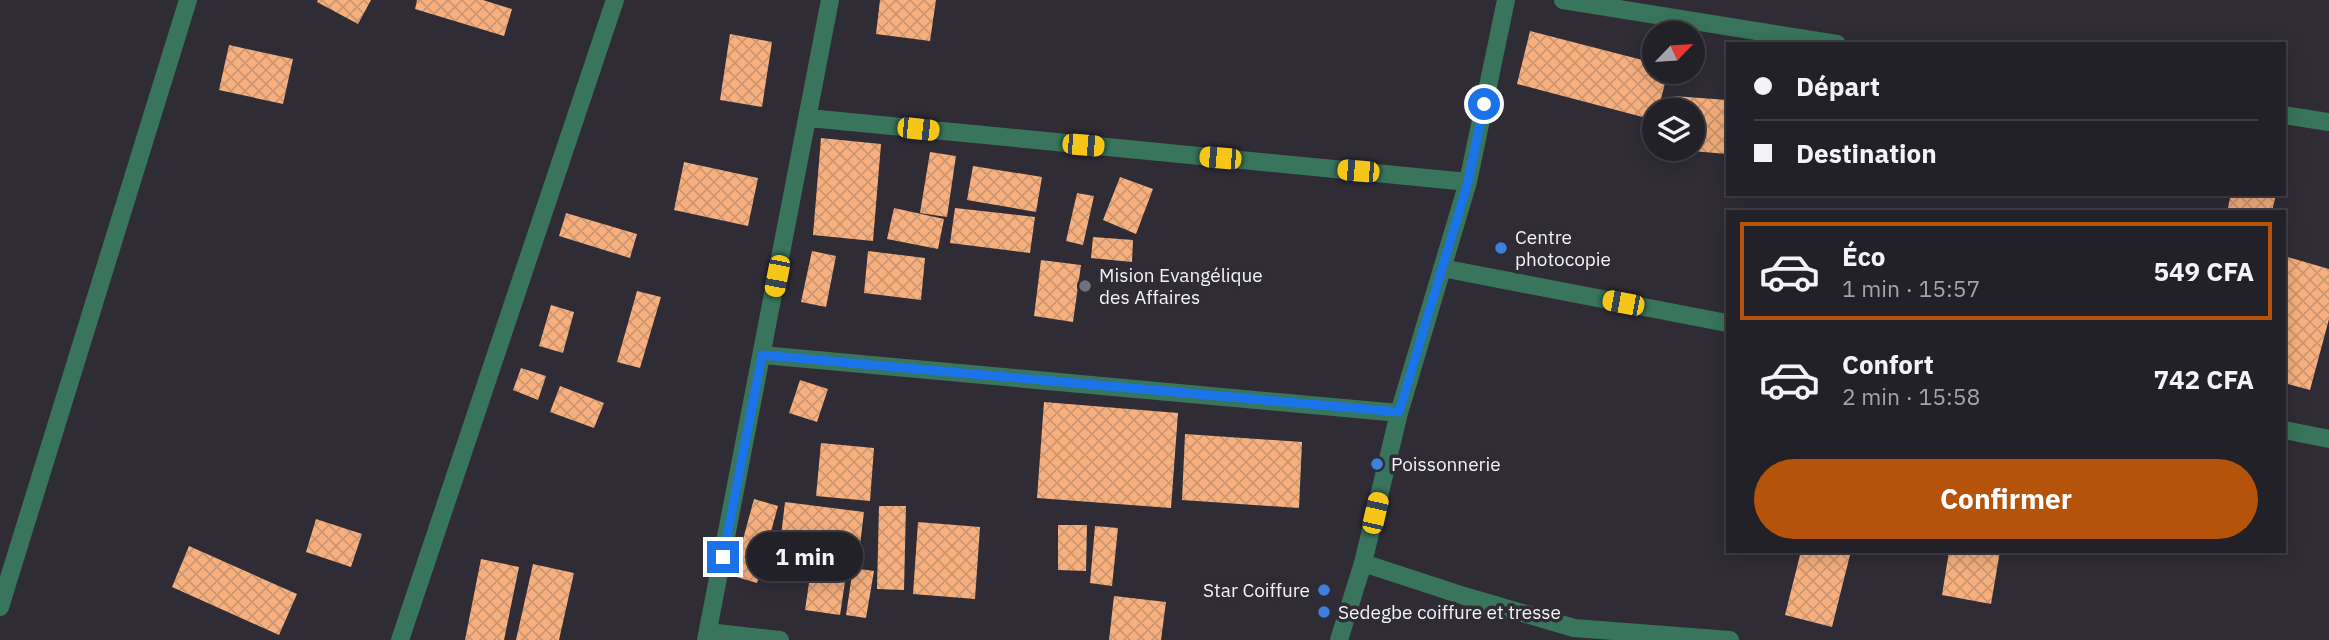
<!DOCTYPE html>
<html lang="fr">
<meta charset="utf-8">
<style>
body{margin:0;font-family:"IBM Plex Sans",sans-serif;background:#2f2e34;color:#f1f3f6;height:100vh;display:flex;flex-direction:column;font-size:26px;white-space:nowrap}
*{box-sizing:border-box;margin:0}
p{font-size:23px;color:#a3a3a8}
.icon{flex:none;width:38px;height:38px;fill:none;stroke:currentColor;stroke-width:2;stroke-linecap:round;stroke-linejoin:round}
.map{position:relative;flex:1;overflow:hidden}
.side{position:absolute;left:1726px;top:210px;width:560px;height:343px;display:flex;flex-direction:column;background:#232128;border-radius:0px;box-shadow:0 4px 18px #0003,0 0 0 2px #403e45}
.side>*{flex:none}
.banner{position:absolute;left:1726px;top:42px;width:560px;height:154px;border-radius:0px;box-shadow:0 4px 18px #0003,0 0 0 2px #403e45;display:grid;align-content:center;height:154px;padding:0 28px;background:#232128}
.needle{width:46px;rotate:65deg}
.tools{position:absolute;left:1642px;top:21px;display:grid;gap:14px}
.tools a{display:grid;place-items:center;width:63px;height:63px;border-radius:50%;background:#232128;box-shadow:0 4px 18px #0003,0 0 0 2px #403e45;font-size:35px}
.end{position:absolute;width:32px;height:32px;margin:-16px;border:9px solid #1a73e8;background:#fff;box-shadow:0 0 0 4px #fff}
.from{border-radius:50%}
.bubble{position:absolute;height:49px;border-radius:24px;background:#232128;box-shadow:0 4px 18px #0003,0 0 0 2px #403e45;font-size:23px;font-weight:800;line-height:49px;text-align:center}
.car{position:absolute;width:21px;height:42px;margin:-21px -10px;border-radius:9px;box-shadow:0 0 5px 2px #0007;background:linear-gradient(#f5c518 24%,#345 0 40%,#f5c518 0 76%,#345 0 86%,#f5c518 0)}
.banner b{display:flex;align-items:center;gap:24px;height:66px;font-size:26px}
.banner b+b{border-top:2px solid #403e45}
.banner i{width:18px;height:18px;background:#f1f3f6}
ul{padding:12px 0 0;list-style:none}
li{display:flex;align-items:center;gap:21px;height:98px;margin:0 14px 10px;padding:0 14px;border:4px solid transparent;border-radius:0px}
li div{flex:1}
li b{display:block;font-size:26px}
li em{font-style:normal;font-weight:800}
li.active{border-color:#b45309}
li>.icon{width:63px;height:63px;stroke-width:1.5}
.action{display:flex;gap:14px;margin-top:auto;padding:14px 28px}
.action a{flex:1;height:80px;border-radius:42px;background:#b45309;color:#fff;font-size:28px;font-weight:800;line-height:80px;text-align:center}
.map>svg:first-child{display:block}
</style>
<div class="map">
<svg width="2329" height="640" viewBox="0 0 2329 640">
<defs>
<pattern id="building-cross-hatch" width="8" height="8" patternUnits="userSpaceOnUse" patternTransform="scale(1.75)"><rect width="8" height="8" fill="#f7b07d"/><path d="M0 0l8 8M0 8l8-8" fill="none" stroke="#cc9670"/></pattern>
</defs>
<rect width="100%" height="100%" fill="#2f2c36"/>
<path fill="url(#building-cross-hatch)" d="M318,0h53l-13,24 -41,-22z
M417,0h66l29,9 -8,27 -89,-27z
M880,0h56l-6,41 -54,-7z
M1530,31l124,32v9h14l-10,38h-4v10l-137,-36z
M730,34l42,8 -10,65 -42,-7z
M229,45l64,14 -10,45 -64,-14z
M1674,96l53,4v54l-35,-3v-41h-19z
M821,138l60,6 -8,97 -60,-6z
M930,152l26,4 -9,61 -27,-4z
M684,162l74,16 -10,48 -74,-16z
M973,166l69,11 -6,35 -69,-12z
M1120,177l33,12 -17,45 -33,-14z
M1077,193l17,3 -11,49 -17,-4z
M2231,194h45l-4,18h-45z
M894,208l50,11 -6,30 -51,-10z
M955,208l80,9 -5,36 -80,-10z
M566,213l71,21 -7,24 -71,-22z
M1093,237l40,3 -1,22 -41,-4z
M812,251l24,5 -10,51 -25,-5z
M868,251l57,7 -4,42 -57,-7z
M2284,256l45,13v50l-19,71 -26,-7z
M1041,260l40,5 -8,57 -39,-6z
M637,291l24,6 -21,71 -23,-6z
M551,305l23,7 -11,41 -24,-7z
M521,368l25,8 -8,24 -25,-10z
M800,380l28,9 -11,33 -28,-9z
M560,386l44,17 -10,25 -44,-16z
M1044,402l134,11 -7,95 -134,-10z
M1185,434l117,8 -3,66 -117,-8z
M821,443l53,5 -4,53 -54,-5z
M754,499l24,7 -21,77 -24,-7z
M785,502l79,10 -4,33 -79,-9z
M879,506h27l-2,84 -27,-1z
M316,519l46,15 -11,33 -45,-15z
M918,522l62,5 -5,72 -62,-5z
M1058,525h29l-1,46 -28,-1z
M1095,526l23,2 -6,58 -22,-3z
M189,546l108,48 -18,41 -107,-48z
M1801,551h50l-19,76 -47,-12z
M1949,551h51l-9,53 -49,-9z
M813,556l35,6 -8,53 -35,-5z
M481,559l38,8 -15,73h-39z
M533,564l41,9 -15,67h-43z
M853,568l21,3 -8,47 -20,-3z
M1114,596l52,6 -5,38h-52z"/>
<g fill="none" stroke-linecap="round" stroke-linejoin="round">
<path stroke="#38755c" stroke-width="18" d="M1563,0l274,44
M2284,115l45,7
M809,118l659,64
M1442,268l285,55
M762,355l637,58
M2284,430l45,9
M1363,563l101,33 110,32 156,12
M0,607l188,-607
M708,632l72,8
M400,640l215,-640
M706,640l124,-640
M1339,640l24,-77 36,-150 69,-231 38,-182"/>
</g>
<g fill="none" stroke-linecap="round" stroke-linejoin="round">
<path stroke="#1a73e8" stroke-width="9" d="M723,557l39,-202 637,57 69,-230 16,-78"/>
</g>
<g fill="#3f7fe0" stroke="#2f2c36" stroke-width="2.5">
<circle cx="1501" cy="248" r="7"/>
<circle cx="1377" cy="464" r="7"/>
<circle cx="1324" cy="590" r="7"/>
<circle cx="1324" cy="612" r="7"/>
</g>
<circle fill="#6b7280" stroke="#2f2c36" stroke-width="2.5" cx="1085" cy="286" r="7"/>
<g text-anchor="middle" dominant-baseline="central" stroke-width="7" stroke-linejoin="round" paint-order="stroke">
<g font-size="19" fill="#f3f1f7" stroke="#2f2c36" text-anchor="start">
<text x="1515" y="237">Centre<tspan x="1515" dy="22">photocopie</tspan></text>
<text x="1099" y="275">Mision Evangélique<tspan x="1099" dy="22">des Affaires</tspan></text>
<text x="1391" y="464">Poissonnerie</text>
<text x="1310" y="590" text-anchor="end">Star Coiffure</text>
<text x="1338" y="612">Sedegbe coiffure et tresse</text>
</g>
</g>
</svg>
<div class="tools">
<a><svg class="needle" viewBox="-14 -14 28 28"><path d="M0-13l5 13h-10z" fill="#e53935"/><path d="M0 13l5-13h-10z" fill="#a3a3a8"/></svg></a>
<a><svg class="icon" aria-label="layers" viewBox="0 0 24 24"><path d="M12 4l9 5-9 5-9-5zM3 14l9 5 9-5"/></svg></a>
</div>
<i class="end from" style="left:1484px;top:104px"></i>
<i class="end" style="left:723px;top:557px"></i>
<div class="bubble" style="left:747px;top:532px;width:116px">1 min</div>
<i class="car" style="left:918px;top:129px;rotate:96deg"></i>
<i class="car" style="left:1083px;top:145px;rotate:95deg"></i>
<i class="car" style="left:1220px;top:158px;rotate:275deg"></i>
<i class="car" style="left:1358px;top:171px;rotate:275deg"></i>
<i class="car" style="left:777px;top:276px;rotate:191deg"></i>
<i class="car" style="left:1623px;top:303px;rotate:281deg"></i>
<i class="car" style="left:1375px;top:513px;rotate:13deg"></i>
<div class="banner">
<b><i class="from"></i>Départ</b>
<b><i></i>Destination</b>
</div>
<section class="side">
<ul>
<li class="active"><svg class="icon" aria-label="car" viewBox="0 0 24 24"><path d="M5 17H2v-5l4-1 3-4h7l3 4 3 1v5h-3M9 17h6M6 11h13"/><circle cx="7" cy="17" r="2"/><circle cx="17" cy="17" r="2"/></svg><div><b>Éco</b><p>1 min · 15:57</p></div><em>549 CFA</em></li>
<li><svg class="icon" aria-label="car" viewBox="0 0 24 24"><path d="M5 17H2v-5l4-1 3-4h7l3 4 3 1v5h-3M9 17h6M6 11h13"/><circle cx="7" cy="17" r="2"/><circle cx="17" cy="17" r="2"/></svg><div><b>Confort</b><p>2 min · 15:58</p></div><em>742 CFA</em></li>
</ul>
<div class="action"><a>Confirmer</a></div>
</section>
</div>
